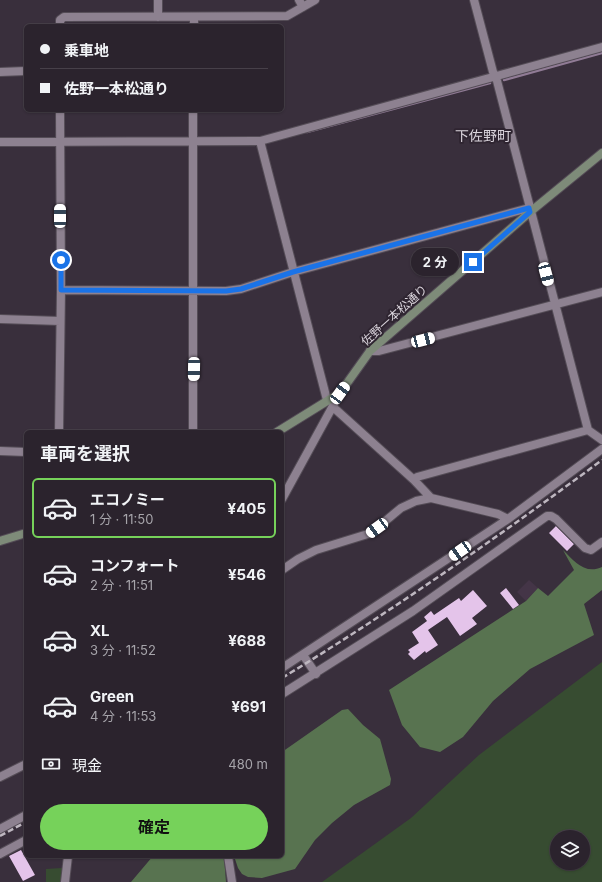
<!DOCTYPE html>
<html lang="ja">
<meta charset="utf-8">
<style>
body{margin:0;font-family:Inter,"Noto Sans JP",sans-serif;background:#332b35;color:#f1f3f6;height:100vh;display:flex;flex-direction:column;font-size:15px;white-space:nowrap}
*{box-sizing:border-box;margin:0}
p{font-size:13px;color:#a6a4aa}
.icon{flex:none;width:22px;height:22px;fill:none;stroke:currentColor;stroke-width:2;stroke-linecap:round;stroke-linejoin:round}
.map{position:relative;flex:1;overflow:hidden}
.sheet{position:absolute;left:24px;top:430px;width:260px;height:428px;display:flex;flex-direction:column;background:#2b232d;border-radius:6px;box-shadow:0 1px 3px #0004,0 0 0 1px #474049}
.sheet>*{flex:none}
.top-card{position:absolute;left:24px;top:24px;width:260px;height:88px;border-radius:6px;box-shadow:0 1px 3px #0004,0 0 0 1px #474049;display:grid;align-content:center;height:88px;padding:0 16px;background:#2b232d}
.controls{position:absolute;left:550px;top:830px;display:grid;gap:8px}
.controls a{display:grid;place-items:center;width:40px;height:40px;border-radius:50%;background:#2b232d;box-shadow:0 1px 3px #0004,0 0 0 1px #474049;font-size:20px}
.end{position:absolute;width:18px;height:18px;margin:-9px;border:5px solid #1a73e8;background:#fff;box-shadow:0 0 0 2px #fff}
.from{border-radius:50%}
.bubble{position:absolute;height:28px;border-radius:14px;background:#2b232d;box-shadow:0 1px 3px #0004,0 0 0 1px #474049;font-size:13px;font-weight:700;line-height:28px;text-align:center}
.car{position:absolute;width:12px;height:24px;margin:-12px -6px;border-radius:5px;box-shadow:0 0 3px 1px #0007;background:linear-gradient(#fff 24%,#345 0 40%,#fff 0 76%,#345 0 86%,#fff 0)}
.top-card b{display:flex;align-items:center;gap:14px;height:38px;font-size:15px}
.top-card b+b{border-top:1px solid #474049}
.top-card i{width:10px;height:10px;background:#f1f3f6}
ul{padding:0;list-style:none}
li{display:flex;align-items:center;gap:12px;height:60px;margin:0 8px 6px;padding:0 8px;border:2px solid transparent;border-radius:6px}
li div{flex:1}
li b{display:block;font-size:15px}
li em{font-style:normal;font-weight:700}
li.selected{border-color:#76d25a}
li>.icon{width:36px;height:36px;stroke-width:1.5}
h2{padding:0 16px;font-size:18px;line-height:48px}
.pay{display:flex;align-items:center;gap:10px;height:44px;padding:0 16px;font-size:15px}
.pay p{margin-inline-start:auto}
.action{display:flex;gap:8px;margin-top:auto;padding:8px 16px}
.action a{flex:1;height:46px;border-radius:24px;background:#76d25a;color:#111;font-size:16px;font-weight:700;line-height:46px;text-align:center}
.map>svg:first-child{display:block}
</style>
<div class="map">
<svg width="602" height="882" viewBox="0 0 602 882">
<rect width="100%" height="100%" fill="#392f3c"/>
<path fill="#443547" d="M529,580l9,8 -12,13 -9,-9z"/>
<path fill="#374c31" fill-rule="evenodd" d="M602,662v220h-280l89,-64 68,-63zM557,837h26v26h-26z
M62,868v14h-16v-13z"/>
<path fill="#587350" d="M563,550c11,11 22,25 39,17v23l-18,14 10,31 -64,34 -37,32 -30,36 -23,15 -20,-5 -18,-22 -13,-35 137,-89 12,-13 10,8 26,-26z
M348,709l15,16 17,14 11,40 -1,6 -36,20 -22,18 -17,17 -20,29 -33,9 -14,-1 -6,-3 -4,-6 -4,-12h48v-104l60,-42z
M153,856h71l2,26h-95z"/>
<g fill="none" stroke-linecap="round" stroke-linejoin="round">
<path stroke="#907b95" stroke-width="2.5" d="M504,80l98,-27
M307,132l183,-49"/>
</g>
<path fill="#e4c4ea" d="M556,526l18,18 -7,7 -18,-18z
M506,588l13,17 -6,4 -13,-16z
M473,590l14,16 -15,12 5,6 -17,12 -13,-19 -19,13 10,15 -12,8 -1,-2 -11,9 -6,-6 2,-2 -2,-2 11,-7 -7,-11 15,-11 -3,-4 7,-6 3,4 25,-17 2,3z
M21,850l14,25 -12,6 -14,-25z"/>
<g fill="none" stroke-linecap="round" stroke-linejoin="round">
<defs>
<path id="street" d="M158,0v17
M299,0l4,7
M474,0l19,72 3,5 92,353 14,10
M60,26v-6l4,-3 223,-1 28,-16
M194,26v-9
M0,72l26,-1
M260,141l67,259
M0,142l260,-1 342,-94
M61,290l165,1 15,-2 52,-17 236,-64
M0,319l60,2
M370,351h9l223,-59
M333,407l81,73 17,18
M59,432l2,-142 -1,-180
M193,432v-322
M0,451l26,1
M414,480l3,-3 171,-47
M282,499l58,-106
M282,570l16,-11 18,-9 55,-17 30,-25 15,-7 15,-3 67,16 10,5
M303,655l13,19
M282,668l226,-149 94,-70
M282,694l131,-83 134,-95h4l5,3 29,29 6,2 11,-8
M0,777l26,-13
M0,829l26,-14
M0,854l26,-14
M228,856l4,26
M65,882l3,-26"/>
<path id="secondary" d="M277,432l63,-39 30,-42 160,-139 72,-59
M0,541l26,-8"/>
</defs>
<use href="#street" stroke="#544c56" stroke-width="10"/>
<use href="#secondary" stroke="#544c56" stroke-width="10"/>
<use href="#street" stroke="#8d8190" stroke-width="8"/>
<use href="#secondary" stroke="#7e8b79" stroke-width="8"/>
<path stroke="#beb7c0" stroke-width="2.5" stroke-dasharray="6 3" stroke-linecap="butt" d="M282,678c110,-67 216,-141 320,-218
M0,836l26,-14"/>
</g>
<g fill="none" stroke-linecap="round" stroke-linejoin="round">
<path stroke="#1a73e8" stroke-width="5" d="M61,260v30l165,1 15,-2 52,-17 236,-64 1,4 -57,50"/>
</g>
<g text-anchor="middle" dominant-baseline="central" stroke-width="4" stroke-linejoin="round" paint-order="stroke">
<g font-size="12" fill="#dad4dc" stroke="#2f2531">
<text transform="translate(394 315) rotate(-42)">佐野一本松通り</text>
</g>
<g font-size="14" fill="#dad4dc" stroke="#2f2531">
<text x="483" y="135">下佐野町</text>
</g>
</g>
</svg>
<div class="controls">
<a><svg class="icon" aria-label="layers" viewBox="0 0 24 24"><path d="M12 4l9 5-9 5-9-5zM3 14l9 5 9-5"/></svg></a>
</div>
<i class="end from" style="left:61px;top:260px"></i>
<i class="end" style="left:473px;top:262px"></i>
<div class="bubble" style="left:411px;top:248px;width:48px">2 分</div>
<i class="car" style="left:60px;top:216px;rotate:0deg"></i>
<i class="car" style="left:546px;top:274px;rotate:165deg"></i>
<i class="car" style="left:423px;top:340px;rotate:75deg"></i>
<i class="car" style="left:194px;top:369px;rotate:181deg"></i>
<i class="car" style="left:340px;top:393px;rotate:36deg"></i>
<i class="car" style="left:377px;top:528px;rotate:234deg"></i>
<i class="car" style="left:460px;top:551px;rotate:236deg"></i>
<div class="top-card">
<b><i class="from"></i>乗車地</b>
<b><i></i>佐野一本松通り</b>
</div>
<section class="sheet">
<h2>車両を選択</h2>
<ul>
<li class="selected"><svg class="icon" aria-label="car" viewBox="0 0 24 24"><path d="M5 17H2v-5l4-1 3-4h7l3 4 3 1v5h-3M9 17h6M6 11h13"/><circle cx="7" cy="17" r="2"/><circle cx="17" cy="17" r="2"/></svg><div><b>エコノミー</b><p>1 分 · 11:50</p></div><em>¥405</em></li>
<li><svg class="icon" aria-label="car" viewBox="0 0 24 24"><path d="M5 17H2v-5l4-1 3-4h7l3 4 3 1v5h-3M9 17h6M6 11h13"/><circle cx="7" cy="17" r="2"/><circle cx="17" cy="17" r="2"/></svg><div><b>コンフォート</b><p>2 分 · 11:51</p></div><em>¥546</em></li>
<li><svg class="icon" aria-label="car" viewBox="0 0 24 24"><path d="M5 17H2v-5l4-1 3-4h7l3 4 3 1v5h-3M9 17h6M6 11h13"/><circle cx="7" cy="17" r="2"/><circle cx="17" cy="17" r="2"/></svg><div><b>XL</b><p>3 分 · 11:52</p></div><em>¥688</em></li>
<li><svg class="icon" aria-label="car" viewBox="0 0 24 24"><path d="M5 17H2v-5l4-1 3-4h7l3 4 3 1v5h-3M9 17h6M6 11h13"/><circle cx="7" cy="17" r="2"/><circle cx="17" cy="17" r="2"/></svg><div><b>Green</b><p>4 分 · 11:53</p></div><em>¥691</em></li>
</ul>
<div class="pay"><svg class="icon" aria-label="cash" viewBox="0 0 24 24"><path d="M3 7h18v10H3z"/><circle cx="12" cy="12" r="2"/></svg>現金<p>480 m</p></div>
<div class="action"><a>確定</a></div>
</section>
</div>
